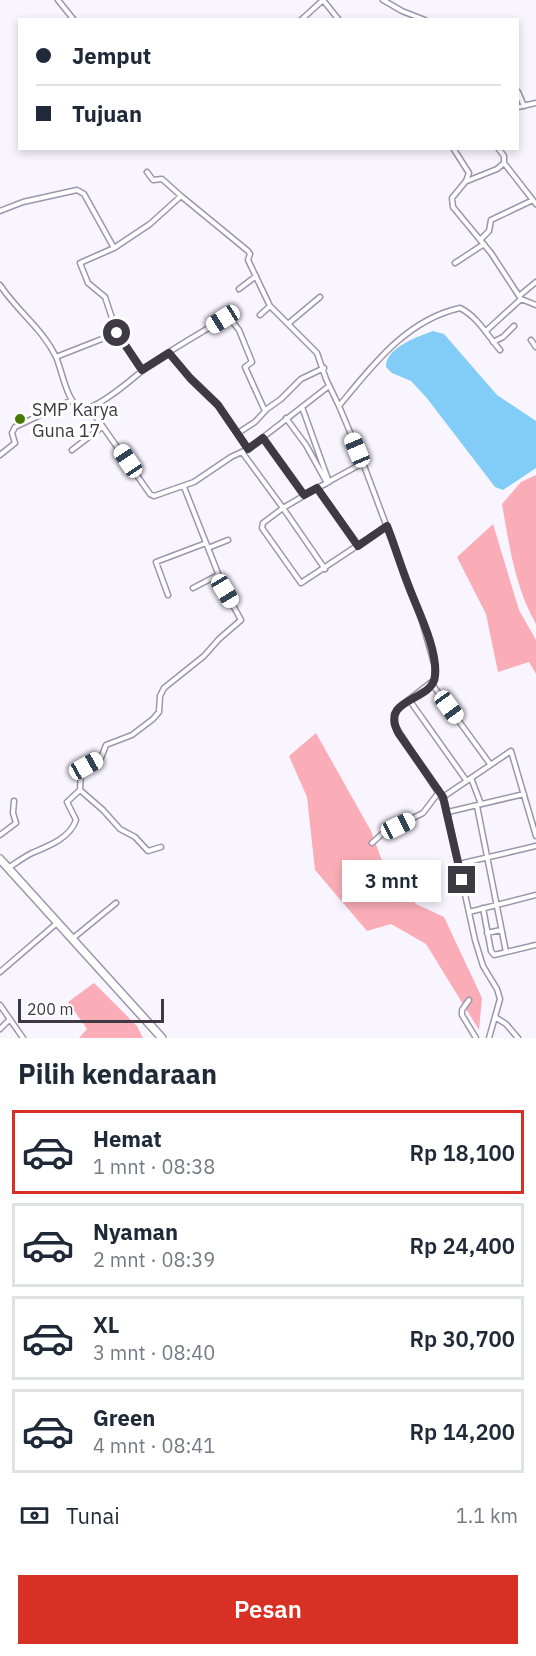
<!DOCTYPE html>
<html lang="id">
<meta charset="utf-8">
<style>
body{margin:0;font-family:"IBM Plex Sans",sans-serif;background:#f2f2f3;color:#1f2937;height:100vh;display:flex;flex-direction:column;font-size:22px;white-space:nowrap}
*{box-sizing:border-box;margin:0}
p{font-size:20px;color:#747a83}
.icon{flex:none;width:33px;height:33px;fill:none;stroke:currentColor;stroke-width:2;stroke-linecap:round;stroke-linejoin:round}
.map{position:relative;height:1038px;overflow:hidden}
.panel{display:flex;flex-direction:column;background:#fff;flex:1}
.panel>*{flex:none}
.guide{position:absolute;left:18px;top:18px;width:501px;height:132px;border-radius:0px;box-shadow:0 3px 9px #0003;display:grid;align-content:center;height:132px;padding:0 18px;background:#fff}
.scale{position:absolute;left:18px;bottom:15px;width:146px;box-sizing:border-box;padding-left:6px;border:3px solid #3d3a43;border-top:0;font-size:16px;line-height:21px;white-space:nowrap;color:#3d3a43;-webkit-text-stroke:4px #fff;paint-order:stroke}
.end{position:absolute;width:27px;height:27px;margin:-14px;border:8px solid #3d3a43;background:#fff;box-shadow:0 0 0 3px #fff}
.from{border-radius:50%}
.bubble{position:absolute;height:42px;border-radius:0px;background:#fff;box-shadow:0 3px 9px #0003;font-size:20px;font-weight:600;line-height:42px;text-align:center}
.car{position:absolute;width:18px;height:36px;margin:-18px -9px;border-radius:8px;box-shadow:0 0 4px 2px #0007;background:linear-gradient(#fff 24%,#345 0 40%,#fff 0 76%,#345 0 86%,#fff 0)}
.guide b{display:flex;align-items:center;gap:21px;height:57px;font-size:22px}
.guide b+b{border-top:2px solid #e0e1e3}
.guide i{width:15px;height:15px;background:#1f2937}
ul{padding:0;list-style:none}
li{display:flex;align-items:center;gap:18px;height:84px;margin:0 12px 9px;padding:0 6px;border:3px solid #e0e1e3;border-radius:0px}
li div{flex:1}
li b{display:block;font-size:22px}
li em{font-style:normal;font-weight:600}
li.current{border-color:#d93025}
li>.icon{width:54px;height:54px;stroke-width:1.5}
h2{padding:0 18px;font-size:27px;line-height:72px}
.pay{display:flex;align-items:center;gap:15px;height:66px;padding:0 18px;font-size:22px}
.pay p{margin-inline-start:auto}
.cta{display:flex;gap:12px;margin-top:auto;padding:12px 18px}
.cta a{flex:1;height:69px;border-radius:0px;background:#d93025;color:#fff;font-size:24px;font-weight:600;line-height:69px;text-align:center}
.map>svg:first-child{display:block}
</style>
<div class="map">
<svg width="536" height="1038" viewBox="0 0 536 1038">
<rect width="100%" height="100%" fill="#f9f5ff"/>
<path fill="#faadb7" d="M536,475v149c-21,-36 -27,-80 -34,-120l19,-22z
M493,524l26,86 17,30v34l-7,-12 -31,10 -12,-58 -29,-57z
M316,733l55,98 10,27 35,46 28,13 38,81 -3,32 -53,-86 -35,-20 -24,7 -52,-61 -8,-73 -18,-41z
M94,983l43,43 6,12h-64l8,-9 -19,-27z"/>
<path fill="#82cdf7" d="M433,331l11,3 53,61 39,26v47l-33,22 -8,-3 -69,-90 -15,-16 -19,-8 -6,-6c-1,-19 33,-31 47,-36z"/>
<g fill="none" stroke-linecap="round" stroke-linejoin="round">
<defs>
<path id="minor" d="M58,0l16,20
M323,0l16,20
M383,0l19,11 23,9
M301,20l22,-20
M518,92l6,14
M518,107l18,-4
M453,148l16,25 -3,8 -14,17 1,9 38,46 30,46 15,6
M504,163l32,41
M147,172l6,8 9,-1 19,17
M467,181l30,-12 7,-6v-7l-6,-8
M0,211l23,-9 54,-12 7,4 30,54 36,-24 31,-28 67,55 2,3 -2,6 22,46
M480,240l9,-9 2,-11 42,-20
M114,248l-34,15 8,20 17,14 12,36 25,38
M455,263l29,-19
M0,285c17,26 42,43 56,72 6,13 11,47 25,51 14,4 51,-29 62,-38 26,-20 57,-36 85,-54l11,14 13,32 -7,5 20,44
M239,289l17,-13
M519,296l17,-14
M260,315l10,-9 47,47 9,26 13,27c33,-40 67,-86 121,-98 18,9 27,27 40,42
M289,323l31,-26
M486,331l35,-32
M531,340l5,7
M493,342l10,-5 11,-11
M169,353l21,25 28,27 30,44
M56,357l61,-24
M339,406l24,57 59,158 13,46 -1,13 -36,28 -4,6v10l51,79 30,137 8,26 14,23 3,10 -11,39
M89,407l61,87 4,2 40,-14 37,-25 17,-8 81,-63
M302,407l27,75
M286,418l20,27 21,38 -10,5 41,58
M238,433l17,-11 12,-13 14,-10 20,-20 23,-11
M263,438l41,57
M72,450l30,-23
M242,452l41,56 -20,15 -1,5 39,55 86,-57
M0,455l15,-12 -3,-10 3,-6 55,-26
M328,482l35,-19
M317,488l-34,20 42,61
M208,548l20,-8
M193,588l25,-13
M168,595l-12,-33 50,-19
M432,684l58,80
M410,701l56,79
M471,778l10,26
M80,790l23,20 17,19 15,8 13,14 13,-4
M443,797l68,-46 25,85
M477,806l29,146
M448,812l76,-18
M0,835l16,-12 -3,-10 1,-12
M372,843l11,-10 40,-20 16,-21
M459,864l77,-18
M8,868c8,-5 16,-11 24,-15 17,-7 38,-15 44,-33l-9,-18 13,-12 1,-19 20,-13 5,-13 26,-10 21,-16 6,-7 1,-16 4,-8 40,-32 15,-17 22,-19 -16,-29 -41,-104
M483,908l8,43 3,4 42,-10
M469,912l67,-17
M487,933l14,-3
M72,939l44,-36
M0,972l57,-49
M469,1000l-7,10v5l14,23
M0,1005l23,33
M495,1017l11,7 12,14
M0,1029l10,-10"/>
<path id="primary" d="M0,859l162,179"/>
</defs>
<use href="#minor" stroke="#9d95ab" stroke-width="7"/>
<use href="#primary" stroke="#9d95ab" stroke-width="10"/>
<use href="#minor" stroke="#fff" stroke-width="4"/>
<use href="#primary" stroke="#fff" stroke-width="7"/>
</g>
<g fill="none" stroke-linecap="round" stroke-linejoin="round">
<path stroke="#3d3a43" stroke-width="8" d="M117,333l25,37 27,-17 21,25 28,27 30,44 15,-11 41,57 13,-7 41,58 29,-20c8,20 14,41 22,61 9,24 29,63 26,89 -2,26 -57,21 -36,58l44,63 19,83"/>
</g>
<circle fill="#477800" stroke="#fff" stroke-width="2" cx="20" cy="419" r="6"/>
<g text-anchor="middle" dominant-baseline="central" stroke-width="6" stroke-linejoin="round" paint-order="stroke">
<g font-size="18" fill="#3d3a43" stroke="#fff" text-anchor="start">
<text x="32" y="409">SMP Karya<tspan x="32" dy="21">Guna 17</tspan></text>
</g>
</g>
</svg>
<div class="scale">200 m</div>
<i class="end from" style="left:117px;top:333px"></i>
<i class="end" style="left:462px;top:880px"></i>
<div class="bubble" style="left:342px;top:860px;width:99px">3 mnt</div>
<i class="car" style="left:223px;top:319px;rotate:238deg"></i>
<i class="car" style="left:357px;top:450px;rotate:337deg"></i>
<i class="car" style="left:128px;top:461px;rotate:326deg"></i>
<i class="car" style="left:225px;top:591px;rotate:149deg"></i>
<i class="car" style="left:449px;top:707px;rotate:144deg"></i>
<i class="car" style="left:86px;top:766px;rotate:61deg"></i>
<i class="car" style="left:398px;top:826px;rotate:64deg"></i>
<div class="guide">
<b><i class="from"></i>Jemput</b>
<b><i></i>Tujuan</b>
</div>
</div>
<section class="panel">
<h2>Pilih kendaraan</h2>
<ul>
<li class="current"><svg class="icon" aria-label="car" viewBox="0 0 24 24"><path d="M5 17H2v-5l4-1 3-4h7l3 4 3 1v5h-3M9 17h6M6 11h13"/><circle cx="7" cy="17" r="2"/><circle cx="17" cy="17" r="2"/></svg><div><b>Hemat</b><p>1 mnt · 08:38</p></div><em>Rp 18,100</em></li>
<li><svg class="icon" aria-label="car" viewBox="0 0 24 24"><path d="M5 17H2v-5l4-1 3-4h7l3 4 3 1v5h-3M9 17h6M6 11h13"/><circle cx="7" cy="17" r="2"/><circle cx="17" cy="17" r="2"/></svg><div><b>Nyaman</b><p>2 mnt · 08:39</p></div><em>Rp 24,400</em></li>
<li><svg class="icon" aria-label="car" viewBox="0 0 24 24"><path d="M5 17H2v-5l4-1 3-4h7l3 4 3 1v5h-3M9 17h6M6 11h13"/><circle cx="7" cy="17" r="2"/><circle cx="17" cy="17" r="2"/></svg><div><b>XL</b><p>3 mnt · 08:40</p></div><em>Rp 30,700</em></li>
<li><svg class="icon" aria-label="car" viewBox="0 0 24 24"><path d="M5 17H2v-5l4-1 3-4h7l3 4 3 1v5h-3M9 17h6M6 11h13"/><circle cx="7" cy="17" r="2"/><circle cx="17" cy="17" r="2"/></svg><div><b>Green</b><p>4 mnt · 08:41</p></div><em>Rp 14,200</em></li>
</ul>
<div class="pay"><svg class="icon" aria-label="cash" viewBox="0 0 24 24"><path d="M3 7h18v10H3z"/><circle cx="12" cy="12" r="2"/></svg>Tunai<p>1.1 km</p></div>
<div class="cta"><a>Pesan</a></div>
</section>
